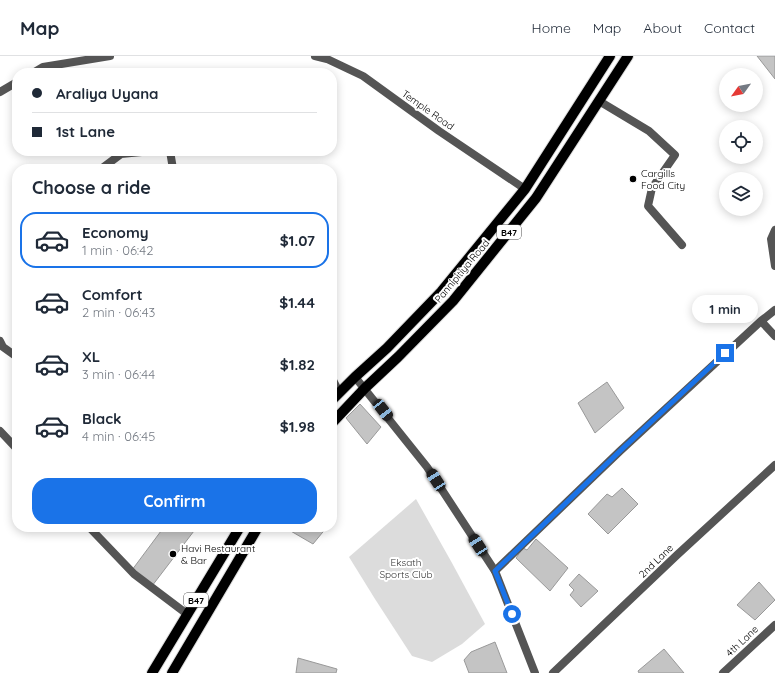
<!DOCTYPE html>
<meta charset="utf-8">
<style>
body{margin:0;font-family:Quicksand,sans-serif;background:#f6f6f7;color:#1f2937;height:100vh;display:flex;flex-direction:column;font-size:15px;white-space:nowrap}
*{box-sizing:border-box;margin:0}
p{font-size:13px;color:#747a83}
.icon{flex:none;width:22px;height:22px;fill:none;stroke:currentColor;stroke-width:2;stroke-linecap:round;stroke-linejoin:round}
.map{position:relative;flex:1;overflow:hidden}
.side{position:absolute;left:12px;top:108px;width:325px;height:368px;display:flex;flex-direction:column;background:#fff;border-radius:16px;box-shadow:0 2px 10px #0003}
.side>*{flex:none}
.hud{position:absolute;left:12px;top:12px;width:325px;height:88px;border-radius:16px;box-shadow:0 2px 10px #0003;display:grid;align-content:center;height:88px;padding:0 20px;background:#fff}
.needle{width:26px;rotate:237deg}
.tools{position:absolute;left:719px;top:12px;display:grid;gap:8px}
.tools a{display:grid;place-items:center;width:44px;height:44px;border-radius:50%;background:#fff;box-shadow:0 2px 10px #0003;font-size:20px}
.end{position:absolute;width:18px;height:18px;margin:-9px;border:5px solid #1a73e8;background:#fff;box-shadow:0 0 0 2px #fff}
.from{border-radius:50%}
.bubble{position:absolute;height:28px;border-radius:14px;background:#fff;box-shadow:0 2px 10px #0003;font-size:13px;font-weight:700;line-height:28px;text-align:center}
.car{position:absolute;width:12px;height:24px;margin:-12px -6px;border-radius:5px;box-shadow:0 0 3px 1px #0007;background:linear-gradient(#222 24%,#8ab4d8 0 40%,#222 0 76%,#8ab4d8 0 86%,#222 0)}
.hud b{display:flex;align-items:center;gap:14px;height:38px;font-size:15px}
.hud b+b{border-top:1px solid #e0e1e3}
.hud i{width:10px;height:10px;background:#1f2937}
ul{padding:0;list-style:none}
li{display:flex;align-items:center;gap:12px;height:56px;margin:0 8px 6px;padding:0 12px;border:2px solid transparent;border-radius:16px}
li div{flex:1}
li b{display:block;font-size:15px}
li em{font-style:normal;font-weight:700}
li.active{border-color:#1a73e8}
li>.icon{width:36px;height:36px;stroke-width:1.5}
h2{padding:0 20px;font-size:18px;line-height:48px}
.cta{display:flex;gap:8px;margin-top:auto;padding:8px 20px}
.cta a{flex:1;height:46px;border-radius:16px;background:#1a73e8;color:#fff;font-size:16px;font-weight:700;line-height:46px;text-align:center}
header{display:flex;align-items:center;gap:24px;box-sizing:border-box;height:56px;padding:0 20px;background:#fff;border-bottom:1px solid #e0e1e3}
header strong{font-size:19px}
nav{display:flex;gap:22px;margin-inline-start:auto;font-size:14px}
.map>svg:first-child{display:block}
</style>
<header>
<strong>Map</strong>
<nav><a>Home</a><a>Map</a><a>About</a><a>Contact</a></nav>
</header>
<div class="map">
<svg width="775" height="617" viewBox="0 0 775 617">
<rect width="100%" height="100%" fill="#fff"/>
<path fill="#dcdcdc" d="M416,443l36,64 33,61 -23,20 -30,18 -20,-6 -37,-57 -26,-42z"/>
<path fill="#c4c4c4" stroke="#999" d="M757,0h18v23z
M607,326l17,26 -29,25 -17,-30z
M360,348l21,23 -14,17 -21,-26z
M622,432l16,16 -30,30 -20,-20 19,-20 5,3z
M164,471h33l-45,59 -20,-16z
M291,471h36l-14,17 -24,-14z
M536,483l32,29 -18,23 -34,-33 7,-10 4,2z
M579,518l19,17 -17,16 -11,-12 4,-5 -5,-5z
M759,526l16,18 -20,20 -18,-15z
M495,586l12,31h-38l-5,-13 7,-8z
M664,593l20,24h-45l-1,-2z
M298,602l39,11 -1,4h-40z"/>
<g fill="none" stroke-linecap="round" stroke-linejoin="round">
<defs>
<path id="primary" d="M332,344l23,-23 32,-29 54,-56 84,-103 85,-133
M332,367l33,-35 33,-31 55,-56 83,-103 92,-142
M152,617l88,-146
M172,617l86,-146"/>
</defs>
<use href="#primary" stroke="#dbdbdb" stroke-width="12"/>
<path stroke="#555" stroke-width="8" d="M599,45l50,30 26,24 -23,33 -4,18 34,39"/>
<path stroke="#555" stroke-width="8" d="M315,0l12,3 36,17 76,55 86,58
M33,17l10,-6 67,-11
M0,36l17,-10
M170,95l3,18
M101,113l20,-15 31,-3
M775,174l-4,9 4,27
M761,265l14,15
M0,285l3,6 14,10
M332,322l7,14
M0,375l17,18
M89,471l45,47 53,40
M495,515l125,-120 141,-130 14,-11
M553,617l124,-118 98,-90
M723,617l52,-48"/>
<path stroke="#555" stroke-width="8" d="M355,321l72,90 68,104 40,102"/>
<use href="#primary" stroke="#000" stroke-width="10"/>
</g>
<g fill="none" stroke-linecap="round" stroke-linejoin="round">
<path stroke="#1a73e8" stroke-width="5" d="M512,558l-17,-43 125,-120 105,-98"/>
</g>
<g fill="#000" stroke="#fff" stroke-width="1.5">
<circle cx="633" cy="123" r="4"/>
<circle cx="173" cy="498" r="4"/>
</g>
<g text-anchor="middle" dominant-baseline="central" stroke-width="4" stroke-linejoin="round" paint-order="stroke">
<g fill="#fff" stroke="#4c4c4c" stroke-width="1">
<rect x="497" y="169" width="24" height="14" rx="3"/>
<rect x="184" y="537" width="24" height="14" rx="3"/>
</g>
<g font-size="9" font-weight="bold" fill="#000">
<text x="509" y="176">B47</text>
<text x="196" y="544">B47</text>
</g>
<g font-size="10" fill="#000" stroke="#fff">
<text transform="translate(428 54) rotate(35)">Temple Road</text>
<text transform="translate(462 215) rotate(-50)">Pannipitiya Road</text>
<text transform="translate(656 505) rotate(-44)">2nd Lane</text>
<text transform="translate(742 585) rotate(-43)">4th Lane</text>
</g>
<g font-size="10" fill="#000" stroke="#fff" text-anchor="start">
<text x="641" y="117">Cargills<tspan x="641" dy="12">Food City</tspan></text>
<text x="181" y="492">Havi Restaurant<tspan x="181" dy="12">&amp; Bar</tspan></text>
</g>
<g font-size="10" fill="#333" stroke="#fff">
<text x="406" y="506">Eksath<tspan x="406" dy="12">Sports Club</tspan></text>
</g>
</g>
</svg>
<div class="tools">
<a><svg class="needle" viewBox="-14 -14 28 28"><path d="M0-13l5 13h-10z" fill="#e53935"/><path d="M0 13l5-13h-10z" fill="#747a83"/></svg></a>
<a><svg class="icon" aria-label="locate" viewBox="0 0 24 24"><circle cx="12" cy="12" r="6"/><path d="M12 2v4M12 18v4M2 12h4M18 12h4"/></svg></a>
<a><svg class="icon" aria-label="layers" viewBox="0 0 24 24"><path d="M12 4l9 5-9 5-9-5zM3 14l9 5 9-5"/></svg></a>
</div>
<i class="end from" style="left:512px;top:558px"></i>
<i class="end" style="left:725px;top:297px"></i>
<div class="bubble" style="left:692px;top:239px;width:66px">1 min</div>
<i class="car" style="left:383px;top:354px;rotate:142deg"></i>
<i class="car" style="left:436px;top:424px;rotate:327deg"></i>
<i class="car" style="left:478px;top:489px;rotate:327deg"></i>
<div class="hud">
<b><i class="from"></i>Araliya Uyana</b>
<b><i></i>1st Lane</b>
</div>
<section class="side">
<h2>Choose a ride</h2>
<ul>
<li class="active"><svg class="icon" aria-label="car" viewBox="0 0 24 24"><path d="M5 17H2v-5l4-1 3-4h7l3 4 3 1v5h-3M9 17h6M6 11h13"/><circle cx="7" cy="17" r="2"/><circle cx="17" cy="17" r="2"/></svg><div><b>Economy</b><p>1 min · 06:42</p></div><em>$1.07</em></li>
<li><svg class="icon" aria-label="car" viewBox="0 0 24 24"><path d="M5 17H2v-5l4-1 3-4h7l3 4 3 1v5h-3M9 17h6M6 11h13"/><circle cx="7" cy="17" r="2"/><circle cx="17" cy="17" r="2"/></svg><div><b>Comfort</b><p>2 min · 06:43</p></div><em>$1.44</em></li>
<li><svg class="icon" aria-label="car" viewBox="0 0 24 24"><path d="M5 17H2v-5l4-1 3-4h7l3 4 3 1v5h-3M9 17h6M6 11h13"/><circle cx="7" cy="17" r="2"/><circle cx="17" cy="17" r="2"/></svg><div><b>XL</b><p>3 min · 06:44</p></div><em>$1.82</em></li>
<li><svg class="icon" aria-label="car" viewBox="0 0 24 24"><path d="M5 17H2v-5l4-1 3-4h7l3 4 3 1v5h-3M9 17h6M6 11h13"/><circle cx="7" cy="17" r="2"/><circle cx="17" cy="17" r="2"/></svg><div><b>Black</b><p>4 min · 06:45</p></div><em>$1.98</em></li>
</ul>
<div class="cta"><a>Confirm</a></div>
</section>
</div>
